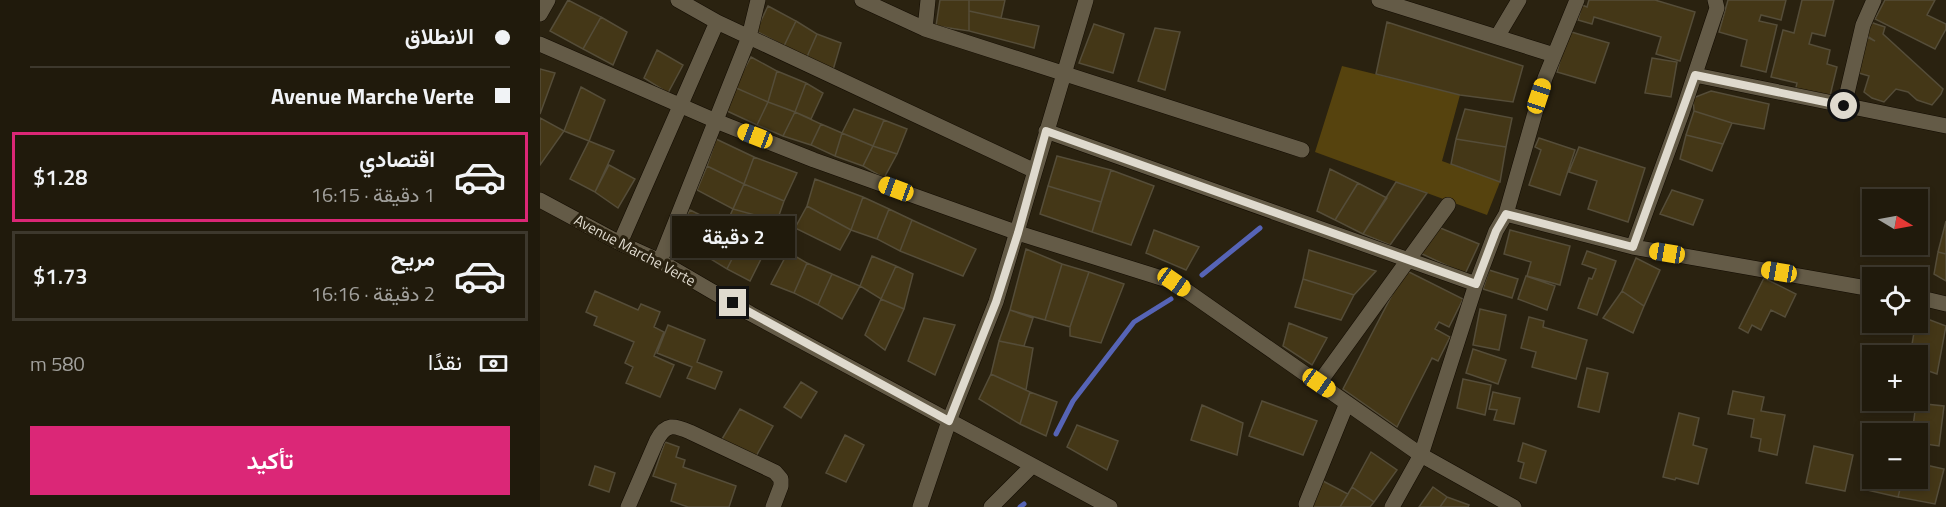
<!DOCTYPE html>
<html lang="ar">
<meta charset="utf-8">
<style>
body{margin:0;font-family:"Titillium Web",Vazirmatn,sans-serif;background:#2d271a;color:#f1f3f6;direction:rtl;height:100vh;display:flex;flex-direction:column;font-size:22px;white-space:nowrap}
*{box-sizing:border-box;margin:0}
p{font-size:20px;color:#a2a19d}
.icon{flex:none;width:33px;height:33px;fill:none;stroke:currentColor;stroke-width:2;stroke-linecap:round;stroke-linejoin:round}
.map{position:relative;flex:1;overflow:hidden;direction:ltr}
.panel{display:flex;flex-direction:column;background:#201a0c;width:540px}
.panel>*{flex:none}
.hud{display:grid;align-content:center;height:132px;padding:0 30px;background:#201a0c}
.needle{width:39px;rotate:100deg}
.controls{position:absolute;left:1322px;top:189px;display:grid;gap:12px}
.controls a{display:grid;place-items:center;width:66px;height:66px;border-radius:0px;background:#201a0c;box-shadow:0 3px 9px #0003,0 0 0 2px #3d382d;font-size:30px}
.end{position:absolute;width:27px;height:27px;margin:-14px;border:8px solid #dfdace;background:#111;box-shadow:0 0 0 3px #111}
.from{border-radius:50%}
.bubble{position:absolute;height:42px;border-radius:0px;background:#201a0c;box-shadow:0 3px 9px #0003,0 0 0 2px #3d382d;font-size:20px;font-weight:600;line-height:42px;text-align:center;direction:rtl}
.car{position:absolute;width:18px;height:36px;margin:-18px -9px;border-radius:8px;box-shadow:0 0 4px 2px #0007;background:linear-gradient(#f5c518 24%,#345 0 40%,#f5c518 0 76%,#345 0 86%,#f5c518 0)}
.hud b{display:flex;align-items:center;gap:21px;height:57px;font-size:22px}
.hud b+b{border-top:2px solid #3d382d}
.hud i{width:15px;height:15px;background:#f1f3f6}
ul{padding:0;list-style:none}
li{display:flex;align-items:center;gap:18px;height:90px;margin:0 12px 9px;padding:0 18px;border:3px solid #3d382d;border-radius:0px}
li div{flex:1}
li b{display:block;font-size:22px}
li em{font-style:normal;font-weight:600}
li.active{border-color:#db2777}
li>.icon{width:54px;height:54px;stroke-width:1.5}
.pay{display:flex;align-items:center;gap:15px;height:66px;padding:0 30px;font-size:22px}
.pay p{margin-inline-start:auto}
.primary-button{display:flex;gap:12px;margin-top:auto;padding:12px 30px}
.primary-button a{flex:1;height:69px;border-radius:0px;background:#db2777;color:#fff;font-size:24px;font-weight:600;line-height:69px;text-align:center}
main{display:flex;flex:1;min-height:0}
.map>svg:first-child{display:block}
</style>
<main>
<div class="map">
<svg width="1406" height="507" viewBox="0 0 1406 507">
<rect width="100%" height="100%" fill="#2a2210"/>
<path fill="#56430e" d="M802,66l118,29 -18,66 58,21 -13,33 -172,-63z"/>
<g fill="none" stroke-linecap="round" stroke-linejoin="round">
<path stroke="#5664b6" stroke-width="5" d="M662,275l58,-47
M516,434l17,-33 61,-79 37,-23
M480,507l4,-3"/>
</g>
<path fill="#443717" stroke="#554d39" stroke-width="1.5" d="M28,0l33,17 -18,32 -33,-18z
M400,0h29v31l-33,-5z
M429,0h36l-4,18 -32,-7z
M1049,0h66l40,12 -15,49 -24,-7 5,-17 -67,-20 -2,7 -14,-4 4,-15 5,2z
M1188,0h58l-5,20 -20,-5 -2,6 18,4 -11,47 -25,-6 6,-26 -28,-8z
M1262,0h32l-9,36 -13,-3 -3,11 21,6 -3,14 10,3 -8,33 -34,-8 2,-9 -26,-6 12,-47 11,3z
M1345,0h50l-8,15 19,9v5l-11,20 -60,-30z
M228,6l28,15 -12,25 -28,-15z
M429,11l70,15 -5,22 -65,-17z
M61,17l26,15 -14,33 -30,-16z
M256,21l21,13 -11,25 -22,-13z
M847,22l136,44 -10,36 -53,-7 -84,-21z
M1330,22l15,5 -2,7 60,55 -2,5 -9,11 -15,-5 -9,-8 -12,-3 -12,13 -12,-4 -8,-6 5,-16 -17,-5 13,-35 10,5 -9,-6z
M554,24l30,10 -11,39 -34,-10z
M615,28l25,4 -15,58 -27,-9z
M1028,31l41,12 -14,40 -38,-11z
M277,34l24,9 -8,27 -27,-11z
M117,50l26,15 -15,28 -24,-15z
M211,57l26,14 -9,31 -34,-15z
M1112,58l25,4 -6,35 -26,-4z
M0,69l15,4 -15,41z
M237,71l29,12 -11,29 -27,-10z
M266,83l17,10 -12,26 -16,-7z
M41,87l24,13 -16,41 -25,-10z
M194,87l34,15 -11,23 -32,-15z
M1171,91l58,13 -5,25 -32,-6 -38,-12 -1,-13z
M228,102l27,10 -12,24 -26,-11z
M314,109l30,11 -11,26 -31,-13z
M925,109l47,9 -6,29 -50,-8z
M1154,111l38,12 -9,21 -37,-9z
M255,112l26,12 -10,21 -28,-9z
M0,118l24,13 -24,34z
M344,120l23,9 -10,25 -24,-8z
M281,124l21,9 -7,23 -24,-11z
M302,133l31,13 -10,20 -28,-10z
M1146,135l37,9 -11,27 -32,-12z
M999,138l36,12 -15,45 -31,-10 12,-35 -6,-3z
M176,139l38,18 -10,27 -37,-18z
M916,139l50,8 -6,35 -49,-18z
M49,141l25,10 -19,41 -25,-13z
M333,146l24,8 -13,24 -21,-12z
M1039,147l66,21 -17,54 -40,-13 9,-28 -28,-9z
M517,156l54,14 -10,32 -53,-16z
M214,157l43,16 -13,28 -40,-17z
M69,165l26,14 -17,29 -23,-16z
M167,166l37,18 -11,25 -36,-19z
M790,169l28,14 -23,37 -18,-9z
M571,170l43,16 -23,59 -39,-13z
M275,179l48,18 -12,33 -44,-24z
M856,182l31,11 -37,52 -27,-11z
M818,183l29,15 -24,36 -28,-14z
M204,184l40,17 -7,20 -44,-12z
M508,186l53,16 -9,30 -52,-18z
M1132,190l31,10 -10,25 -33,-11z
M323,197l26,12 -12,30 -26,-9z
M267,206l44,24 -11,20 -45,-22z
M193,209l44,12 -10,26 -42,-20z
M349,209l23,11 -12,31 -23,-12z
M150,210l27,13 -16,30 -27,-14z
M372,220l64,29 -13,27 -63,-25z
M1406,221v33l-8,-2z
M177,223l26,14 -16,32 -26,-16z
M898,227l41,17 -14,30 -45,-21z
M614,230l45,17 -13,23 -40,-17z
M970,230l60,16 -10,39 -33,-9 4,-14 -27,-8z
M203,237l24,10 -17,34 -23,-12z
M486,249l36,15 -17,56 -35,-10z
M769,250l67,21 -22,24 -51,-16z
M1047,251l29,10 -19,54 -19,-7 11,-30 3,1 4,-10 -14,-5z
M248,252l19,11 -13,30 -23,-9z
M1398,252l8,2v27l-12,-7z
M332,256l24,10 -15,33 -21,-13z
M1096,258l24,12 -16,36 -22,-15z
M267,263l25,11 -14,31 -24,-12z
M522,264l27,8 -19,55 -25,-7z
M356,266l17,8 -9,35 -23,-10z
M865,270l58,29 -14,28 -10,-5 -4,7 15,8 -12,24 -6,-3 -35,69 -54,-38z
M949,270l29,9 -6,19 -29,-9z
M549,272l35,12 -23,59 -31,-7v-9z
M292,274l28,12 -18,33 -24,-14z
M986,276l29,10 -8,24 -29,-11z
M1224,278l32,16 -11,23 -14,-7 -10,20 -9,-5 -4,8 -9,-5z
M763,279l51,16 -13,25 -46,-13z
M55,291l43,19 3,-6 19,8 -6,15 10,5 -10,24 20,9 -14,32 -34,-14 7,-16 -8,-4 9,-21 -40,-17 3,-8 -11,-5z
M1082,291l22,15 -11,27 -30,-15z
M341,299l23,10 -19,41 -20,-15z
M940,309l26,6 -7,35 -26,-5z
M470,310l23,8 -9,28 -25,-5z
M1377,315l29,11 -9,48 -20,-7v-11h-7z
M989,317l15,4 -1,6 44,13 -11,39 -44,-12 4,-15 -15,-4z
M384,318l31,7 -20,50 -27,-14z
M749,323l38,15 -15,27 -29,-19z
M128,325l37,15 -8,22 25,10 -7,17 -28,-11 5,-11 -35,-14z
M459,341l34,7 -7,42 -35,-16z
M933,349l33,11 -8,24 -32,-11z
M1047,368l21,5 -9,39 -21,-5z
M451,374l39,18 -10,32 -41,-25z
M923,379l28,6 -6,30 -28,-7z
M261,382l16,10 -16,26 -17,-11z
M1193,391l31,6 -3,14 24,4 -8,40 -18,-4 2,-12 -10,-2 3,-18 -26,-5z
M490,392l27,10 -11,34 -26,-12z
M953,392l27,6 -6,26 -20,-4 3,-10 -8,-1z
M722,401l55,20 -14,34 -54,-19z
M1376,403l28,3 -5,40 -20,-3 2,-15 -8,-1z
M662,405l41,18 -6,32 -46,-15z
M200,409l33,17 -18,32 -33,-19z
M1139,413l20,5 -6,27 14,4 -9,35 -22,-6 -1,2 -12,-3z
M537,425l41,16 -11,29 -40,-23z
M305,435l19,10 -18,37 -20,-9z
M125,442l14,5 -3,10 9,3 -2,7 53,19 -7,21h-41l-17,-6 5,-17 -23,-8z
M983,443l23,8 -10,32 -16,-5 4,-15 -6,-2z
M1274,446l39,9 -8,36 -39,-8z
M831,452l26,18 -23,32 -22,-15z
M1377,463l27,6 -9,35 -37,-7 5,-19h14z
M55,466l20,7 -6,19 -20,-7z
M1332,475v3h31l-5,19 -31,-7z
M781,480l27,14 -8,13h-31z
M812,487l22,15 -4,5h-30z
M893,487l14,10 -7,10h-21z
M907,497l22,8 -1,2h-28z"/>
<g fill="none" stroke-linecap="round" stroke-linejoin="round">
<defs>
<path id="minor" d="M138,0l39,22 318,149
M322,0l63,29 377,121
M839,0l175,55
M1175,0l2,8 -35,105 -49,134 239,42
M0,14l8,-14
M385,29l3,-29
M957,37l22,-37
M0,44l176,77 98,39 204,73 156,49 247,173 93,52
M1155,75l251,51
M1304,106l19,-81 11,-25
M506,131l430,153
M0,200l80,43 40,18 91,53 359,193
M966,214l127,33
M80,243l97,-221
M120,261l89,-224 9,-37
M1377,297l29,7
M779,383l129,-178
M766,504l41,-101
M88,507l29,-67c9,-17 17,-15 33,-8l85,40 6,7v7l-8,21
M380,507l29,-86 47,-119 90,-302
M451,507l41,-41
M852,507l29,-52 55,-171 20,-53 10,-17 39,-136 32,-78"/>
</defs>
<use href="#minor" stroke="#120b00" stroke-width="16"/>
<use href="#minor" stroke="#645b47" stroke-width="15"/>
</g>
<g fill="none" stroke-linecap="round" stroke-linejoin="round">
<path stroke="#dfdace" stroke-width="8" d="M193,303l216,118 47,-119 22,-69 28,-102 430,153 20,-53 10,-17 127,33 62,-172 149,31"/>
</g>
<g text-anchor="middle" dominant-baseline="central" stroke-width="6" stroke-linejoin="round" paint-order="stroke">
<g font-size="15" fill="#dfdace" stroke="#2a2210">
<text transform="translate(95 250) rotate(28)">Avenue Marche Verte</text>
</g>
</g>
</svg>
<div class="controls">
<a><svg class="needle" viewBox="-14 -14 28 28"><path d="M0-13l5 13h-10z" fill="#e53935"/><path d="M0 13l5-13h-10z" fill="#a2a19d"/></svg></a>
<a><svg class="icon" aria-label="locate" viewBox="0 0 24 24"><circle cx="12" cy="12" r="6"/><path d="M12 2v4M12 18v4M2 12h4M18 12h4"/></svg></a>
<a>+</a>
<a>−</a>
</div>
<i class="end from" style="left:1304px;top:106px"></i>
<i class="end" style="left:193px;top:303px"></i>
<div class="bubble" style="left:132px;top:216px;width:123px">2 دقيقة</div>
<i class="car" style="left:999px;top:96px;rotate:18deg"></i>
<i class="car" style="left:215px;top:136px;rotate:291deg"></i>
<i class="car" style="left:356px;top:189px;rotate:290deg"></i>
<i class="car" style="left:1127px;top:253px;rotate:279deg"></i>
<i class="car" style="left:1239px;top:272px;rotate:280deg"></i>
<i class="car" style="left:634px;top:282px;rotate:125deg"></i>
<i class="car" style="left:779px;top:383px;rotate:125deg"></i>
</div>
<section class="panel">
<div class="hud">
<b><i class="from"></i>الانطلاق</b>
<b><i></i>Avenue Marche Verte</b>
</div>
<ul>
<li class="active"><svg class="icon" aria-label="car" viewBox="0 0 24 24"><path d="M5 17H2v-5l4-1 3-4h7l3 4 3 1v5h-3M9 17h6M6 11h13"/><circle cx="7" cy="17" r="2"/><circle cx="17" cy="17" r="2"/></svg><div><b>اقتصادي</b><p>1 دقيقة · 16:15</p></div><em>$1.28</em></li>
<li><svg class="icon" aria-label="car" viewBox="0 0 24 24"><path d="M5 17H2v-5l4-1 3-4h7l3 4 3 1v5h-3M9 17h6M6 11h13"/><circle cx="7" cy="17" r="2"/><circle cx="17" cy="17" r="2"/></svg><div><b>مريح</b><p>2 دقيقة · 16:16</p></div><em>$1.73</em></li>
</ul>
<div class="pay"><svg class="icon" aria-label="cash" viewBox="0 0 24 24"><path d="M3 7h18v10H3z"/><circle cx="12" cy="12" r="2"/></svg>نقدًا<p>580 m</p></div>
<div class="primary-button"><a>تأكيد</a></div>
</section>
</main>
